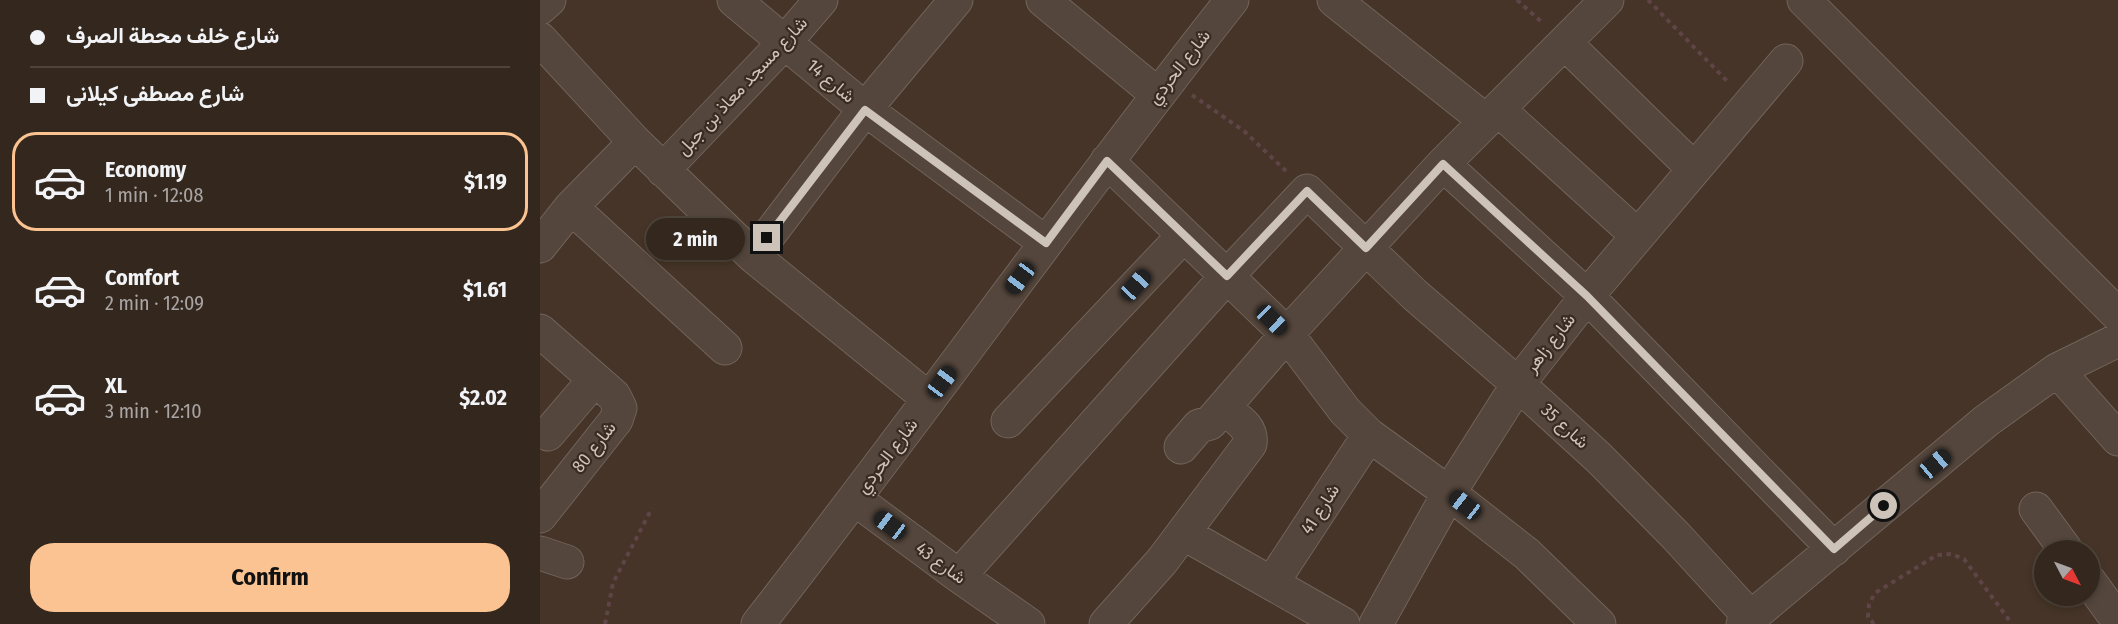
<!DOCTYPE html>
<meta charset="utf-8">
<style>
body{margin:0;font-family:"Fira Sans Condensed",Vazirmatn,sans-serif;background:#3f332a;color:#f1f3f6;height:100vh;display:flex;flex-direction:column;font-size:22px;white-space:nowrap}
*{box-sizing:border-box;margin:0}
p{font-size:20px;color:#a9a5a4}
.icon{flex:none;width:33px;height:33px;fill:none;stroke:currentColor;stroke-width:2;stroke-linecap:round;stroke-linejoin:round}
.map{position:relative;flex:1;overflow:hidden}
.side{display:flex;flex-direction:column;background:#34271d;width:540px}
.side>*{flex:none}
.banner{display:grid;align-content:center;height:132px;padding:0 30px;background:#34271d}
.needle{width:39px;rotate:131deg}
.fabs{position:absolute;left:1494px;top:540px;display:grid;gap:12px}
.fabs a{display:grid;place-items:center;width:66px;height:66px;border-radius:50%;background:#34271d;box-shadow:0 3px 9px #0003,0 0 0 2px #4e443b;font-size:30px}
.end{position:absolute;width:27px;height:27px;margin:-14px;border:8px solid #cdc3b9;background:#111;box-shadow:0 0 0 3px #111}
.from{border-radius:50%}
.bubble{position:absolute;height:42px;border-radius:21px;background:#34271d;box-shadow:0 3px 9px #0003,0 0 0 2px #4e443b;font-size:20px;font-weight:700;line-height:42px;text-align:center}
.car{position:absolute;width:18px;height:36px;margin:-18px -9px;border-radius:8px;box-shadow:0 0 4px 2px #0007;background:linear-gradient(#222 24%,#8ab4d8 0 40%,#222 0 76%,#8ab4d8 0 86%,#222 0)}
.banner b{display:flex;align-items:center;gap:21px;height:57px;font-size:22px}
.banner b+b{border-top:2px solid #4e443b}
.banner i{width:15px;height:15px;background:#f1f3f6}
ul{padding:0;list-style:none}
li{display:flex;align-items:center;gap:18px;height:99px;margin:0 12px 9px;padding:0 18px;border:3px solid transparent;border-radius:24px}
li div{flex:1}
li b{display:block;font-size:22px}
li em{font-style:normal;font-weight:700}
li.active{border-color:#fac391}
li>.icon{width:54px;height:54px;stroke-width:1.5}
.cta{display:flex;gap:12px;margin-top:auto;padding:12px 30px}
.cta a{flex:1;height:69px;border-radius:24px;background:#fac391;color:#111;font-size:24px;font-weight:700;line-height:69px;text-align:center}
main{display:flex;flex:1;min-height:0}
.map>svg:first-child{display:block}
</style>
<main>
<section class="side">
<div class="banner">
<b><i class="from"></i>شارع خلف محطة الصرف</b>
<b><i></i>شارع مصطفى كيلانى</b>
</div>
<ul>
<li class="active"><svg class="icon" aria-label="car" viewBox="0 0 24 24"><path d="M5 17H2v-5l4-1 3-4h7l3 4 3 1v5h-3M9 17h6M6 11h13"/><circle cx="7" cy="17" r="2"/><circle cx="17" cy="17" r="2"/></svg><div><b>Economy</b><p>1 min · 12:08</p></div><em>$1.19</em></li>
<li><svg class="icon" aria-label="car" viewBox="0 0 24 24"><path d="M5 17H2v-5l4-1 3-4h7l3 4 3 1v5h-3M9 17h6M6 11h13"/><circle cx="7" cy="17" r="2"/><circle cx="17" cy="17" r="2"/></svg><div><b>Comfort</b><p>2 min · 12:09</p></div><em>$1.61</em></li>
<li><svg class="icon" aria-label="car" viewBox="0 0 24 24"><path d="M5 17H2v-5l4-1 3-4h7l3 4 3 1v5h-3M9 17h6M6 11h13"/><circle cx="7" cy="17" r="2"/><circle cx="17" cy="17" r="2"/></svg><div><b>XL</b><p>3 min · 12:10</p></div><em>$2.02</em></li>
</ul>
<div class="cta"><a>Confirm</a></div>
</section>
<div class="map">
<svg width="1578" height="624" viewBox="0 0 1578 624">
<rect width="100%" height="100%" fill="#453427"/>
<g fill="none" stroke-linecap="round" stroke-linejoin="round">
<defs>
<path id="minor" d="M194,0l131,109 181,134
M503,0l114,94
M794,0l152,121
M1264,0l314,315
M0,8l9,-8
M0,39l95,103 118,114 176,143
M1025,43l129,126
M958,109l140,127
M567,161l180,173 58,77 24,24 80,58 78,61 72,70
M903,164l144,132 247,253
M123,170l122,-128 36,-42
M31,207l154,141
M0,246l31,-39 64,-65
M213,256l112,-147 91,-109
M0,331l74,65 6,12 -4,12 -76,96
M1517,370l61,69
M468,421l176,-186
M8,434l47,-55
M641,447l18,-21 11,-3 77,-89 156,-170 164,-164
M315,499l104,77 69,48
M1496,509l30,41
M643,533l160,91
M0,553l27,9
M419,576l268,-300 80,-85 108,104 103,89 81,74 77,78 75,82
M1550,582l21,29
M732,583l97,-148
M218,624c161,-206 312,-419 474,-624
M566,624l56,-63 88,-117c3,-17 -14,-26 -27,-36
M836,624l73,-131 69,-109 69,-88 199,-235
M1203,624l243,-203 71,-51 61,-30"/>
</defs>
<use href="#minor" stroke="#71645a" stroke-width="35"/>
<path stroke="#5f4546" stroke-width="4" stroke-dasharray="4.5 4.5" stroke-linecap="butt" d="M977,0l27,24
M1108,0l81,83
M652,95l52,36 42,40
M65,624l8,-41 39,-75
M1334,624l-6,-7 1,-13 6,-11 62,-38 14,-1 13,5 48,65"/>
<use href="#minor" stroke="#54463c" stroke-width="33"/>
</g>
<g fill="none" stroke-linecap="round" stroke-linejoin="round">
<path stroke="#cdc3b9" stroke-width="8" d="M227,238l98,-128 181,133 61,-82 120,115 80,-85 59,57 77,-84 144,132 247,253 50,-43"/>
</g>
<g text-anchor="middle" dominant-baseline="central" stroke-width="4.5" stroke-linejoin="round" paint-order="stroke">
<g font-size="18" fill="#cdc3b9" stroke="#3a2b20">
<text transform="translate(639 67) rotate(-52)">شارع الحردي</text>
<text transform="translate(291 81) rotate(40)">شارع 14</text>
<text transform="translate(202 86) rotate(-47)">شارع مسجد معاذ بن جبل</text>
<text transform="translate(1010 343) rotate(-52)">شارع زاهر</text>
<text transform="translate(1025 426) rotate(42)">شارع 35</text>
<text transform="translate(54 447) rotate(-52)">شارع 80</text>
<text transform="translate(347 456) rotate(-53)">شارع الحردي</text>
<text transform="translate(780 509) rotate(-57)">شارع 41</text>
<text transform="translate(401 563) rotate(36)">شارع 43</text>
</g>
</g>
</svg>
<div class="fabs">
<a><svg class="needle" viewBox="-14 -14 28 28"><path d="M0-13l5 13h-10z" fill="#e53935"/><path d="M0 13l5-13h-10z" fill="#a9a5a4"/></svg></a>
</div>
<i class="end from" style="left:1344px;top:506px"></i>
<i class="end" style="left:227px;top:238px"></i>
<div class="bubble" style="left:106px;top:218px;width:99px">2 min</div>
<i class="car" style="left:480px;top:278px;rotate:217deg"></i>
<i class="car" style="left:596px;top:285px;rotate:43deg"></i>
<i class="car" style="left:732px;top:320px;rotate:134deg"></i>
<i class="car" style="left:402px;top:382px;rotate:37deg"></i>
<i class="car" style="left:1395px;top:464px;rotate:50deg"></i>
<i class="car" style="left:925px;top:505px;rotate:308deg"></i>
<i class="car" style="left:350px;top:525px;rotate:307deg"></i>
</div>
</main>
